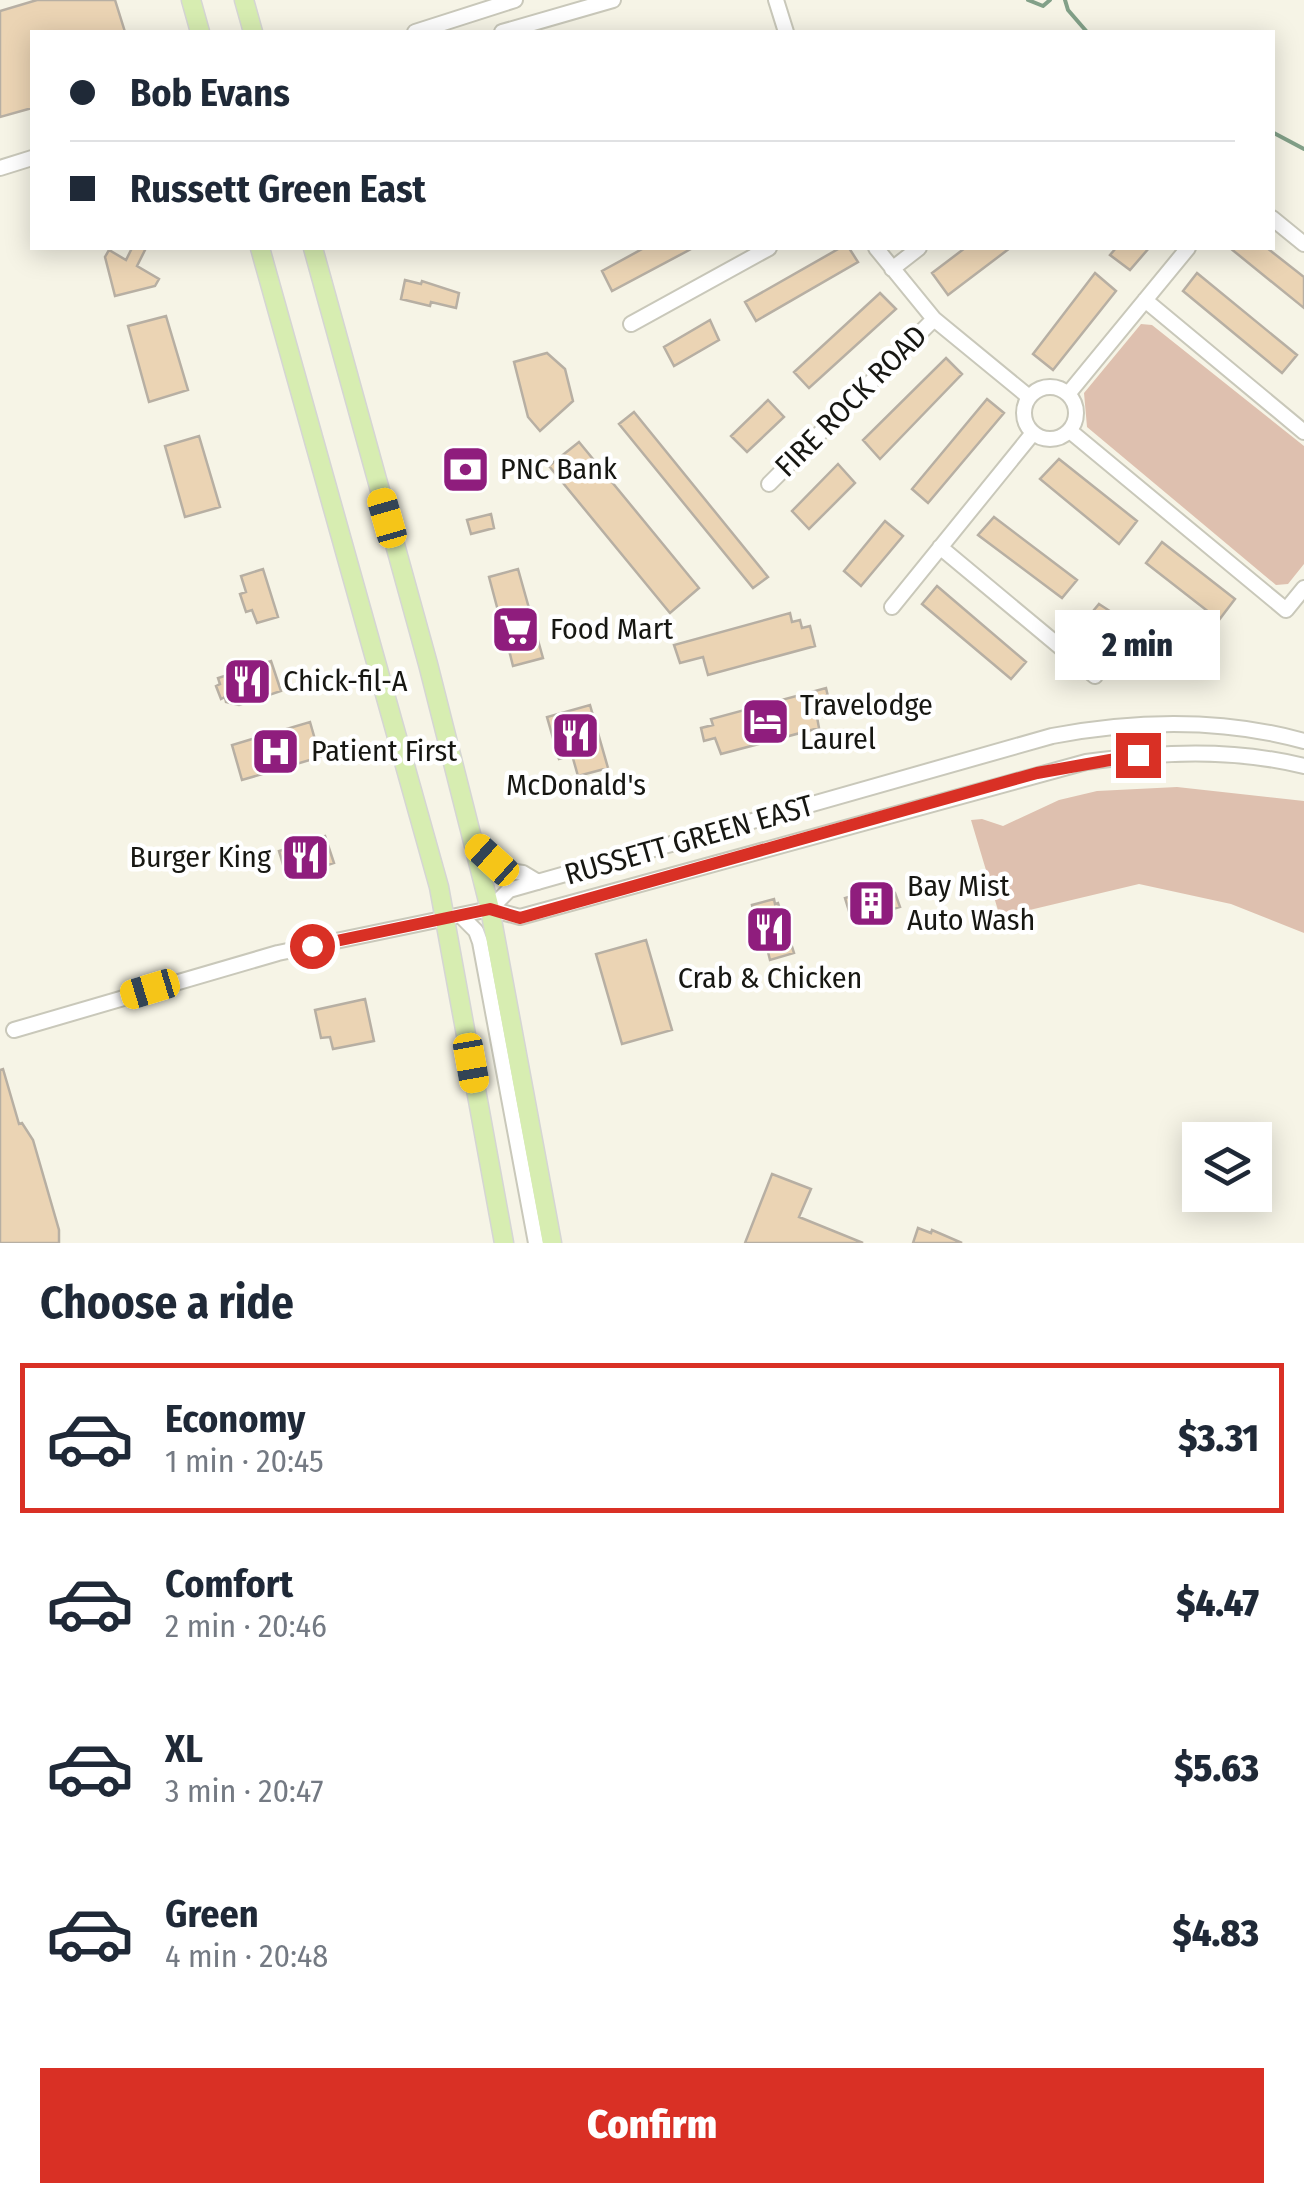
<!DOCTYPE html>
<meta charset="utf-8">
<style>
body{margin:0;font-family:"Fira Sans Condensed",sans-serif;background:#f6f6f7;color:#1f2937;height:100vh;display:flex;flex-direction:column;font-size:38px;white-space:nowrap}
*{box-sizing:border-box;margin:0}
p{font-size:32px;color:#747a83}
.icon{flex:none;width:55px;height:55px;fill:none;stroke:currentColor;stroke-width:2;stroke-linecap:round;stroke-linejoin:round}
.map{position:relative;height:1243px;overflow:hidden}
.sheet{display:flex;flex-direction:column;background:#fff;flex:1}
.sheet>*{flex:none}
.top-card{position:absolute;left:30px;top:30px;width:1245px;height:220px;border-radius:0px;box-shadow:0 5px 25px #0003;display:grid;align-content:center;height:220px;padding:0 40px;background:#fff}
.buttons{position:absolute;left:1182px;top:1122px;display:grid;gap:20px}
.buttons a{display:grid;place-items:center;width:90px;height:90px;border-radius:0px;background:#fff;box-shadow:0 5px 25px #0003;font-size:50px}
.end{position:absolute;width:45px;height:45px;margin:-22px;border:12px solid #d93025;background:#fff;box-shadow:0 0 0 5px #fff}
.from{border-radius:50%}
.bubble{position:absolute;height:70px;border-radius:0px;background:#fff;box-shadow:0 5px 25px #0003;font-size:32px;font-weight:800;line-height:70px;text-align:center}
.car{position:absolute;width:30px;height:60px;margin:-30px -15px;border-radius:12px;box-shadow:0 0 8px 2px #0007;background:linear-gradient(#f5c518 24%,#345 0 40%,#f5c518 0 76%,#345 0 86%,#f5c518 0)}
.top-card b{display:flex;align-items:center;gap:35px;height:95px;font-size:38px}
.top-card b+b{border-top:2px solid #e0e1e3}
.top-card i{width:25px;height:25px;background:#1f2937}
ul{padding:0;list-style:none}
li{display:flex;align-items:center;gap:30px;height:150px;margin:0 20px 15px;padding:0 20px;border:5px solid transparent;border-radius:0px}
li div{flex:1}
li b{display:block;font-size:38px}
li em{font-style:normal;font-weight:800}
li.current{border-color:#d93025}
li>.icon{width:90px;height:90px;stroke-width:1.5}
h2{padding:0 40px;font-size:45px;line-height:120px}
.cta{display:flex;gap:20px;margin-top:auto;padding:20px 40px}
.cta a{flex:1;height:115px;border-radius:0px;background:#d93025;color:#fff;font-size:40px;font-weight:800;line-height:115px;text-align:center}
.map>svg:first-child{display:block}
</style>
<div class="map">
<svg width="1304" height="1243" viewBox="0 0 1304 1243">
<rect width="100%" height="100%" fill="#f6f4e6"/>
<path fill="#dec0af" d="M1141,324l11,1 152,121v118l-16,20 -12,1 -189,-158 -3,-34z
M1177,787l127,14v132l-73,-29 -92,-20 -139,33 -29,-97 11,-1 21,7 56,-26 38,-9z"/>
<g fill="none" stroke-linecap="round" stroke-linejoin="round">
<path stroke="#82a088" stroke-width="4" d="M1028,0l15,6 7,-6
M1065,0l3,10 19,22
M1272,132l32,17"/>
</g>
<path fill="#ebd4b4" stroke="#b7afa3" stroke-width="2.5" d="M37,0h78l10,32h-93v76l-32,9v-106z
M132,248h14l-9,18 22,13 -4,7 -40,10 -10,-39 4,-7 17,10z
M644,248h49l-81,43 -10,-20z
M840,248h9l9,14 -102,59 -11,-19z
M965,248h45l-62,47 -16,-22z
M1116,248h33l-19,22 -20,-15z
M1230,248h37l37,29v31z
M1095,273l21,18 -63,79 -20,-16z
M1197,273l100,82 -15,18 -99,-82z
M405,280l16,4 1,-3 37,12 -3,15 -25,-6 -1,4 -29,-7z
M880,293l16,16 -87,79 -15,-16z
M166,316l22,74 -39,12 -21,-76z
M710,320l9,20 -45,26 -10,-19z
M547,353l18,16 8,32 -33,30 -12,-14 -14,-55z
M946,358l16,16 -82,85 -17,-19z
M987,399l17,14 -76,90 -16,-14z
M768,400l16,17 -37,35 -16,-16z
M634,412l134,165 -15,11 -134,-164z
M199,436l21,71 -35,10 -20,-71z
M579,442l120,146 -29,25 -121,-147z
M475,449l9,32 -29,8 -8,-32z
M1059,459l78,62 -18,23 -79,-65z
M838,464l17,19 -46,46 -17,-18z
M491,514l3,14 -23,6 -4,-14z
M994,517l83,63 -15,18 -84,-63z
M885,521l18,15 -42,50 -17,-15z
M1162,542l73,57 -16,21 -73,-57z
M263,569l15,48 -21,6 -5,-13 -6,2 -6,-18 6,-2 -5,-16z
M518,569l25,89 -30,8 -6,-24 -6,1 -5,-20 5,-1 -12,-45z
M937,586l89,76 -15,17 -89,-75z
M1099,604l43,28 -16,20 -42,-30z
M790,613l2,9 8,-2 2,8 8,-2 5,20 -107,29 -5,-18 -23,6 -6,-18z
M271,661l10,30 -42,14 -13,-3 -1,-5 -4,2 -5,-13 4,-2 -2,-6z
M826,688l4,17 -5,1 2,9 -10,2 2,11 -98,26 -6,-16 -11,3 -3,-13 12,-3 -2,-6z
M590,705l18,63 -30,8 -6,-21 -13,4 -12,-42z
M310,722l10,35 -78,23 -10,-35z
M325,836l9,27 -47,15 -8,-27z
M874,889l3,9 18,-5 5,14 -48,14 -7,-23z
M774,899l1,5 3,-1 16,50 -24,7 -4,-16 -3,1 -4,-9 -7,-31z
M646,940l26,90 -50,14 -26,-90z
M365,999l9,42 -41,8 -3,-12 -9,1 -6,-28z
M3,1069l16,55 3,-1 11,17 26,90v13h-59v-173z
M772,1174l39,15 -12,28 64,26h-118z
M918,1228l13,5 1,-3 30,13h-49z"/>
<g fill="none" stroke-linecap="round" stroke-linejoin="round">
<defs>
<path id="minor" d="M776,0l10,32
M415,32l100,-32
M502,32l111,-32
M0,168l32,-10
M1272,218l32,26
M876,248l58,71 95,78
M892,269l27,-21
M1145,300l159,132
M631,324l138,-76
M1024 413a26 26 0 1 1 52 0a26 26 0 1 1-52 0Z
M1068,394l120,-146
M1070,431l216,179 18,-22
M769,484l165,-165
M940,547l155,129
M892,607l141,-174
M473,843l35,28 15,2 15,9
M490,909l19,-19 543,-154c85,-16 169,-18 252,5
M461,916l15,15 4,11 56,301
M14,1030l264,-77 212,-44 30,8 566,-155c75,-10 144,-14 218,4"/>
<path id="major" d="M191,0l9,32
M244,0l9,32
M260,248l179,639 65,356
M313,248l115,416 62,245 62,334"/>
</defs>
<use href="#minor" stroke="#c9c8ba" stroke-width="18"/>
<use href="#major" stroke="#d5d5d4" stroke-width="21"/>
<use href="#minor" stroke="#fff" stroke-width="14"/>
<use href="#major" stroke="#d7edb1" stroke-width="18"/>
</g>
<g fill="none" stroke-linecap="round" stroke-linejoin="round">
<path stroke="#d93025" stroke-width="12" d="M312,946l178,-37 30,9 517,-145 101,-18"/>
</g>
<defs>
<symbol id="bank-square" viewBox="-11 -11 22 22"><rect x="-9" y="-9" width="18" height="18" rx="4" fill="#8f1d7d" stroke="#fff"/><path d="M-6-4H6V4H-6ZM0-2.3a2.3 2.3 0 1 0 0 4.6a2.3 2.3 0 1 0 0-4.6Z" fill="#fff"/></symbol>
<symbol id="supermarket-square" viewBox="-11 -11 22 22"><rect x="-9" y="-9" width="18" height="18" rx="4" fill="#8f1d7d" stroke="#fff"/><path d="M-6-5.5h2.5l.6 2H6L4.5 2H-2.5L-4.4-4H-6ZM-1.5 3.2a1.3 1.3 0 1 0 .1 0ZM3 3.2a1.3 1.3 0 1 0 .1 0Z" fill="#fff"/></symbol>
<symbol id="restaurant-square" viewBox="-11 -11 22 22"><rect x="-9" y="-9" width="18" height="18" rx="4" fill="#8f1d7d" stroke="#fff"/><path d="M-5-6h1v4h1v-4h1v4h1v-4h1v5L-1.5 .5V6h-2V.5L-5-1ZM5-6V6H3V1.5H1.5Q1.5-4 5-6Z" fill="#fff"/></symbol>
<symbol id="hotel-square" viewBox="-11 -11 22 22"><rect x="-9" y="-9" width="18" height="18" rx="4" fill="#8f1d7d" stroke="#fff"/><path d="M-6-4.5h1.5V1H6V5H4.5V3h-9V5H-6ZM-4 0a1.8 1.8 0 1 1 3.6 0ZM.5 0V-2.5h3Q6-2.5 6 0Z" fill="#fff"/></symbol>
<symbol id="hospital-square" viewBox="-11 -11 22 22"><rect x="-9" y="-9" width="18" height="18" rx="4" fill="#8f1d7d" stroke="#fff"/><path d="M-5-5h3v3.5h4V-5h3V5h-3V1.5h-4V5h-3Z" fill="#fff"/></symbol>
<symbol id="building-square" viewBox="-11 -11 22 22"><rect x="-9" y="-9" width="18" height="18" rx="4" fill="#8f1d7d" stroke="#fff"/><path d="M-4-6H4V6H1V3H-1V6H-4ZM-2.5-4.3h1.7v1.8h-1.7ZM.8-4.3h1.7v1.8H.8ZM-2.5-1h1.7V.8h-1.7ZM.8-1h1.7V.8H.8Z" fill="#fff"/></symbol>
</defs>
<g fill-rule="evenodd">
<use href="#bank-square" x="438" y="442" width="55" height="55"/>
<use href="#supermarket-square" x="488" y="602" width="55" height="55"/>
<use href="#restaurant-square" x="220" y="654" width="55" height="55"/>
<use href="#hotel-square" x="738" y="694" width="55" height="55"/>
<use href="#restaurant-square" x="548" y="708" width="55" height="55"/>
<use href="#hospital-square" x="248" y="724" width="55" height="55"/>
<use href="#restaurant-square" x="278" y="830" width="55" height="55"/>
<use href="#building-square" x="844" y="876" width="55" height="55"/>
<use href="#restaurant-square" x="742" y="902" width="55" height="55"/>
</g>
<g text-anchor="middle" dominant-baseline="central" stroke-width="9" stroke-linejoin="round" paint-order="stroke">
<g font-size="30" fill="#171712" stroke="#fff">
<text transform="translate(851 401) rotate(-45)">FIRE ROCK ROAD</text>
<text transform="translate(689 840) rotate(-16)">RUSSETT GREEN EAST</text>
</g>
<g font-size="30" fill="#171712" stroke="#fff" text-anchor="start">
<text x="500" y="469">PNC Bank</text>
<text x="550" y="629">Food Mart</text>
<text x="283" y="681">Chick-fil-A</text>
<text x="800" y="705">Travelodge<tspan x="800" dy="34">Laurel</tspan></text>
<text x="311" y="751">Patient First</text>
<text x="576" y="785" text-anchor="middle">McDonald's</text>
<text x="271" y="857" text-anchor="end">Burger King</text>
<text x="907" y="886">Bay Mist<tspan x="907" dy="34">Auto Wash</tspan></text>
<text x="770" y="978" text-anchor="middle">Crab &amp; Chicken</text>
</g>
</g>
</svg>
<div class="buttons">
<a><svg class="icon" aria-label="layers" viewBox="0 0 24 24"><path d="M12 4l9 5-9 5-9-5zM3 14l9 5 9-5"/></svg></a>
</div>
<i class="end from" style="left:312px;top:946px"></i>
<i class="end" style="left:1138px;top:755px"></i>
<div class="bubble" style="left:1055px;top:610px;width:165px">2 min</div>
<i class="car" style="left:387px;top:518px;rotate:344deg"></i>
<i class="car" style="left:492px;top:860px;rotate:312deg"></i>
<i class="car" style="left:150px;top:989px;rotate:253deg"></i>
<i class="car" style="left:471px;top:1063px;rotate:170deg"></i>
<div class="top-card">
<b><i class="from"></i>Bob Evans</b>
<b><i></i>Russett Green East</b>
</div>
</div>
<section class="sheet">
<h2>Choose a ride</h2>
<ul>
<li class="current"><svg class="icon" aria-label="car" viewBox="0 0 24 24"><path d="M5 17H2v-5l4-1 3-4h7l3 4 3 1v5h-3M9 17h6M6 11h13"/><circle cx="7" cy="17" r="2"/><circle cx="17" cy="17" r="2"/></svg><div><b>Economy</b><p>1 min · 20:45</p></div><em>$3.31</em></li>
<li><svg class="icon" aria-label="car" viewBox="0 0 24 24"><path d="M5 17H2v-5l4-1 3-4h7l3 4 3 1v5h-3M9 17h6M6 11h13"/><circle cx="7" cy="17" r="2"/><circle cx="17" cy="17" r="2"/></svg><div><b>Comfort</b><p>2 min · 20:46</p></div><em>$4.47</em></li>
<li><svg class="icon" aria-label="car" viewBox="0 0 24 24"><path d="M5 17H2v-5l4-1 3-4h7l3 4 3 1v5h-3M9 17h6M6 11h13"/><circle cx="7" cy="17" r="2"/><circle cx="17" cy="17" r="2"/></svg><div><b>XL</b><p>3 min · 20:47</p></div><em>$5.63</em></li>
<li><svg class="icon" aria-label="car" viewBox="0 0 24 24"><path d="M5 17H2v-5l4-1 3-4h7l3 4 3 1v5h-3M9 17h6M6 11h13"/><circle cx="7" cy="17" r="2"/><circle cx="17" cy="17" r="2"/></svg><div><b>Green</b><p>4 min · 20:48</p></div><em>$4.83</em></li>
</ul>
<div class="cta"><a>Confirm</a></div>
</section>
